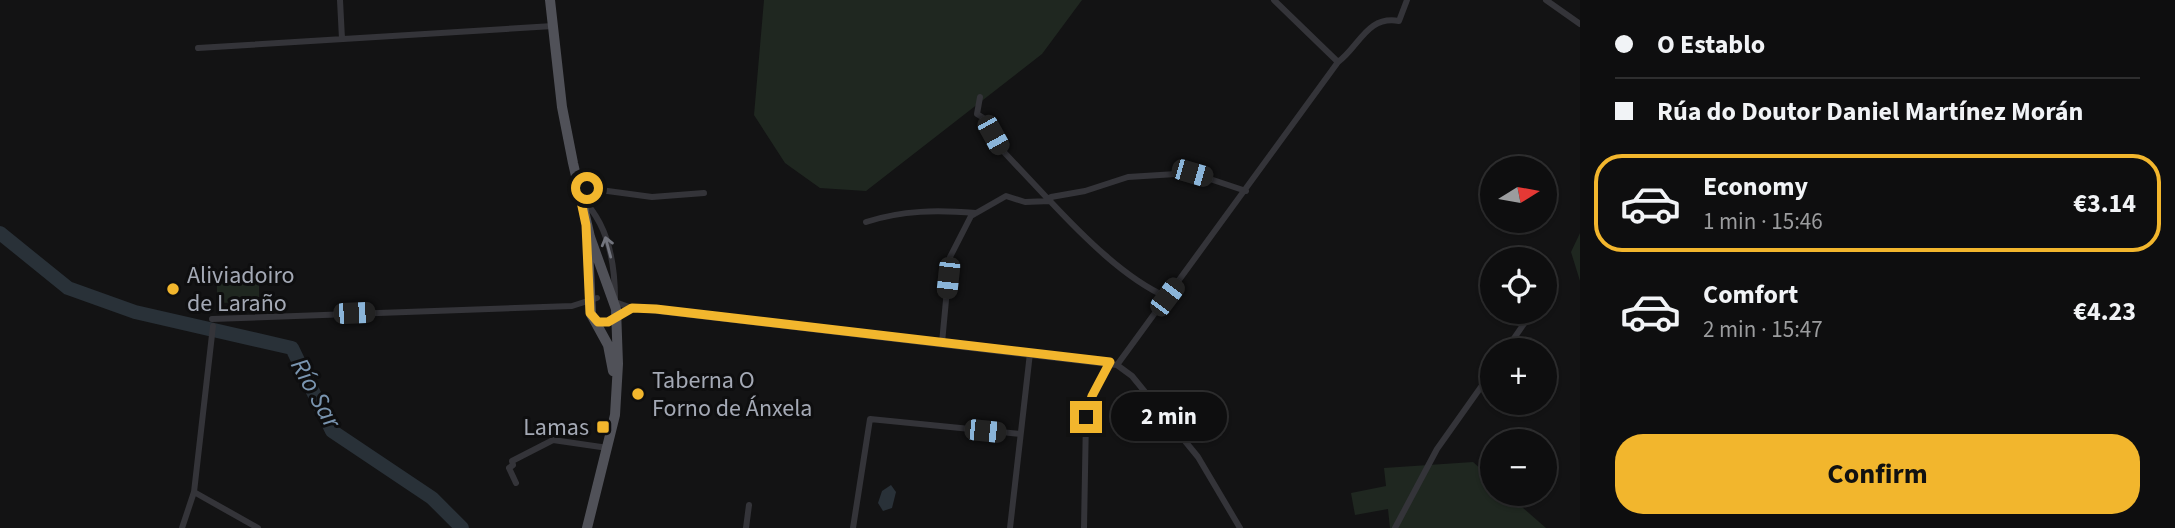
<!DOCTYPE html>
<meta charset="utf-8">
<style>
body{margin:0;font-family:"Source Sans 3",sans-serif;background:#1c1c1d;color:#f1f3f6;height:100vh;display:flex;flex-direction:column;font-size:26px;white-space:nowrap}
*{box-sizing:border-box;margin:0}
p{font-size:23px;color:#9b9c9e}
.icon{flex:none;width:38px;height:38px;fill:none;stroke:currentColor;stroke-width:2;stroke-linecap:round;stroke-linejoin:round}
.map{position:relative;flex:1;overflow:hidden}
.panel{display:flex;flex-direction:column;background:#0e0e0f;width:595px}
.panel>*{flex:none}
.top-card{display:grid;align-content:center;height:154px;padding:0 35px;background:#0e0e0f}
.needle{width:46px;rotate:79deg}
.buttons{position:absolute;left:1480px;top:156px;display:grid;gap:14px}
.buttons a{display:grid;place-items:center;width:77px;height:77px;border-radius:50%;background:#0e0e0f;box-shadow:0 2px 5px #0004,0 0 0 2px #2e2e2f;font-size:35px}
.end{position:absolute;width:32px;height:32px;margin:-16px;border:9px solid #f2b62d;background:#111;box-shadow:0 0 0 4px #111}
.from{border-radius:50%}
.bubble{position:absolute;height:49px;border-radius:24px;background:#0e0e0f;box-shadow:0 2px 5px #0004,0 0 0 2px #2e2e2f;font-size:23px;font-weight:700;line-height:49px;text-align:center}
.car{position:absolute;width:21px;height:42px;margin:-21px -10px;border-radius:9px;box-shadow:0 0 5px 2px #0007;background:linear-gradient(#222 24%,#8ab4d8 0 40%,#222 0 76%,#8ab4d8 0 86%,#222 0)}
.top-card b{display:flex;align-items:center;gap:24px;height:66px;font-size:26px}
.top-card b+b{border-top:2px solid #2e2e2f}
.top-card i{width:18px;height:18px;background:#f1f3f6}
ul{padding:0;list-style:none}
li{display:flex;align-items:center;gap:21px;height:98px;margin:0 14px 10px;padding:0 21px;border:4px solid transparent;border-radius:28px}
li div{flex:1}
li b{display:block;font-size:26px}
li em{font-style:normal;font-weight:700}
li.current{border-color:#f2b62d}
li>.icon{width:63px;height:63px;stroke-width:1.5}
.action{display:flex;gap:14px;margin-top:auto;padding:14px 35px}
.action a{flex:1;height:80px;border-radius:28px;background:#f2b62d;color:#111;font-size:28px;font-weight:700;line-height:80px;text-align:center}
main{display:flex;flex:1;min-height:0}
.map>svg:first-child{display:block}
</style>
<main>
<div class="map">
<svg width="1580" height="528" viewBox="0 0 1580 528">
<rect width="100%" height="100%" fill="#131314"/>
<path fill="#1f2720" d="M764,0h318l-40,54 -176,137 -46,-3 -35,-25 -31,-48z
M1580,233v48l-9,-29z
M259,281v21l-42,1v-22z
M1473,462l20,18v14h14l39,34h-156l-2,-19 -33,6 -4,-22 35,-7 -2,-18z"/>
<path fill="#293138" d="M891,485l5,7 -4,16 -9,3 -5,-8 4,-12z"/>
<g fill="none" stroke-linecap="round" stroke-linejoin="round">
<path stroke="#293138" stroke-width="14" d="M0,233l68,55 67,24 157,36 40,83 100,67 30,30"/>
<path stroke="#343439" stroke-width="6" d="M340,0l2,39
M1546,0l34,24
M198,48l355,-22
M1338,62c21,-15 29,-47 61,-41l8,-21
M980,97l-3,17 8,5 17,31 47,50
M578,187l74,10 52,-4
M582,199c26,25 33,65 33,100
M866,222c37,-12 71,-12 110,-9
M1167,297c-42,-18 -86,-63 -117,-96l1,-4 34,-6 43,-14 64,-4 54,18
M615,302l17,6 485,57 15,11 66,81 42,71
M212,319l360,-13 25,-8
M942,343l8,-86 21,-41 35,-20 19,6 25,-1
M1506,350l26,-38
M1117,365l221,-303 -64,-62
M516,483l-7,-15 4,-3 -1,-4 41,-21 55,8
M194,492l64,36
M182,528l12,-36 19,-166
M746,528l3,-23
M853,528l17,-109 150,15
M1010,528l20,-175
M1084,528l2,-111 6,-21 18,-34
M1395,528l42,-79 56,-79"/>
<path stroke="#505158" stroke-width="10" d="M550,0l12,107 11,56 17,74 26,72 2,55 -3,51 -28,113
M588,245l3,69 17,31 5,26"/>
</g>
<defs><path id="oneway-shaft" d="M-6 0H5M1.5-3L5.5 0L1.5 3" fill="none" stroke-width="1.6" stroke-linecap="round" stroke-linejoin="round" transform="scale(1.75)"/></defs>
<use stroke="#72747d" href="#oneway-shaft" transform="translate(608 247) rotate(-105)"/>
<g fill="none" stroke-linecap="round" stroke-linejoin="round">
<path stroke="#f2b62d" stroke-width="9" d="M587,188l-9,-1 8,38 4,88 8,9h10l24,-14 24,1 454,53 -18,34 -6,21"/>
</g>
<g fill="#f2b62d" stroke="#0e0e0f" stroke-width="2.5">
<circle cx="173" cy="289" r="7"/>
<circle cx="638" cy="394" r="7"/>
<rect x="596" y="420" width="14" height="14" rx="3.5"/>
</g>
<g text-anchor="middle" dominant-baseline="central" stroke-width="6" stroke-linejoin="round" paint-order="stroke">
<g font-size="24" fill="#a4a9b5" stroke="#0e0e0f" text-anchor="start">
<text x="187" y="275">Aliviadoiro<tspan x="187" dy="28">de Laraño</tspan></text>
<text x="652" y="380">Taberna O<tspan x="652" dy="28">Forno de Ánxela</tspan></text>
<text x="589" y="427" text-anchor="end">Lamas</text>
</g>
<g font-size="26" font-style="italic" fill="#7a95b0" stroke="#0e0e0f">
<text transform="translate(316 393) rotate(61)">Río Sar</text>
</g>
</g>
</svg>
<div class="buttons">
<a><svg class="needle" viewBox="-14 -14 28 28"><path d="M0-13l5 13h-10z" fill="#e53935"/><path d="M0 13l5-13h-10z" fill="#9b9c9e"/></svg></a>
<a><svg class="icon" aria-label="locate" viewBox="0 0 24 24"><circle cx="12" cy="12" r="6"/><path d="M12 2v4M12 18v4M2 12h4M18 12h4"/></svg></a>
<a>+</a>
<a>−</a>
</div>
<i class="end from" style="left:587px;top:188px"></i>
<i class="end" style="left:1086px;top:417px"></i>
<div class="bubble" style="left:1111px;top:392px;width:116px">2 min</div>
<i class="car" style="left:993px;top:135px;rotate:151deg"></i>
<i class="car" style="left:1192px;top:173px;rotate:106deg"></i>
<i class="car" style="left:948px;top:278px;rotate:186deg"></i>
<i class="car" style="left:1167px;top:297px;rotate:37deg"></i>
<i class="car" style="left:354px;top:313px;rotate:88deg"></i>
<i class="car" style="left:985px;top:431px;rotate:96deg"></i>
</div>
<section class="panel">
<div class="top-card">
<b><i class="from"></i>O Establo</b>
<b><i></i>Rúa do Doutor Daniel Martínez Morán</b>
</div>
<ul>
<li class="current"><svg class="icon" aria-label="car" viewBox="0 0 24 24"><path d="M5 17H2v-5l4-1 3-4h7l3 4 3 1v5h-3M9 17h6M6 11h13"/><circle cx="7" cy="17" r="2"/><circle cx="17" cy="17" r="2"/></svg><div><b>Economy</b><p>1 min · 15:46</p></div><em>€3.14</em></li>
<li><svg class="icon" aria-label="car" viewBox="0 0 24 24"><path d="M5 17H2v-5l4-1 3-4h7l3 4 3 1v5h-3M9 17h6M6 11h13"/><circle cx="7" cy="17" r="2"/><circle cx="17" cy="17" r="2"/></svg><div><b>Comfort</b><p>2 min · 15:47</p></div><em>€4.23</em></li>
</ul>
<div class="action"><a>Confirm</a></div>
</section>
</main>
